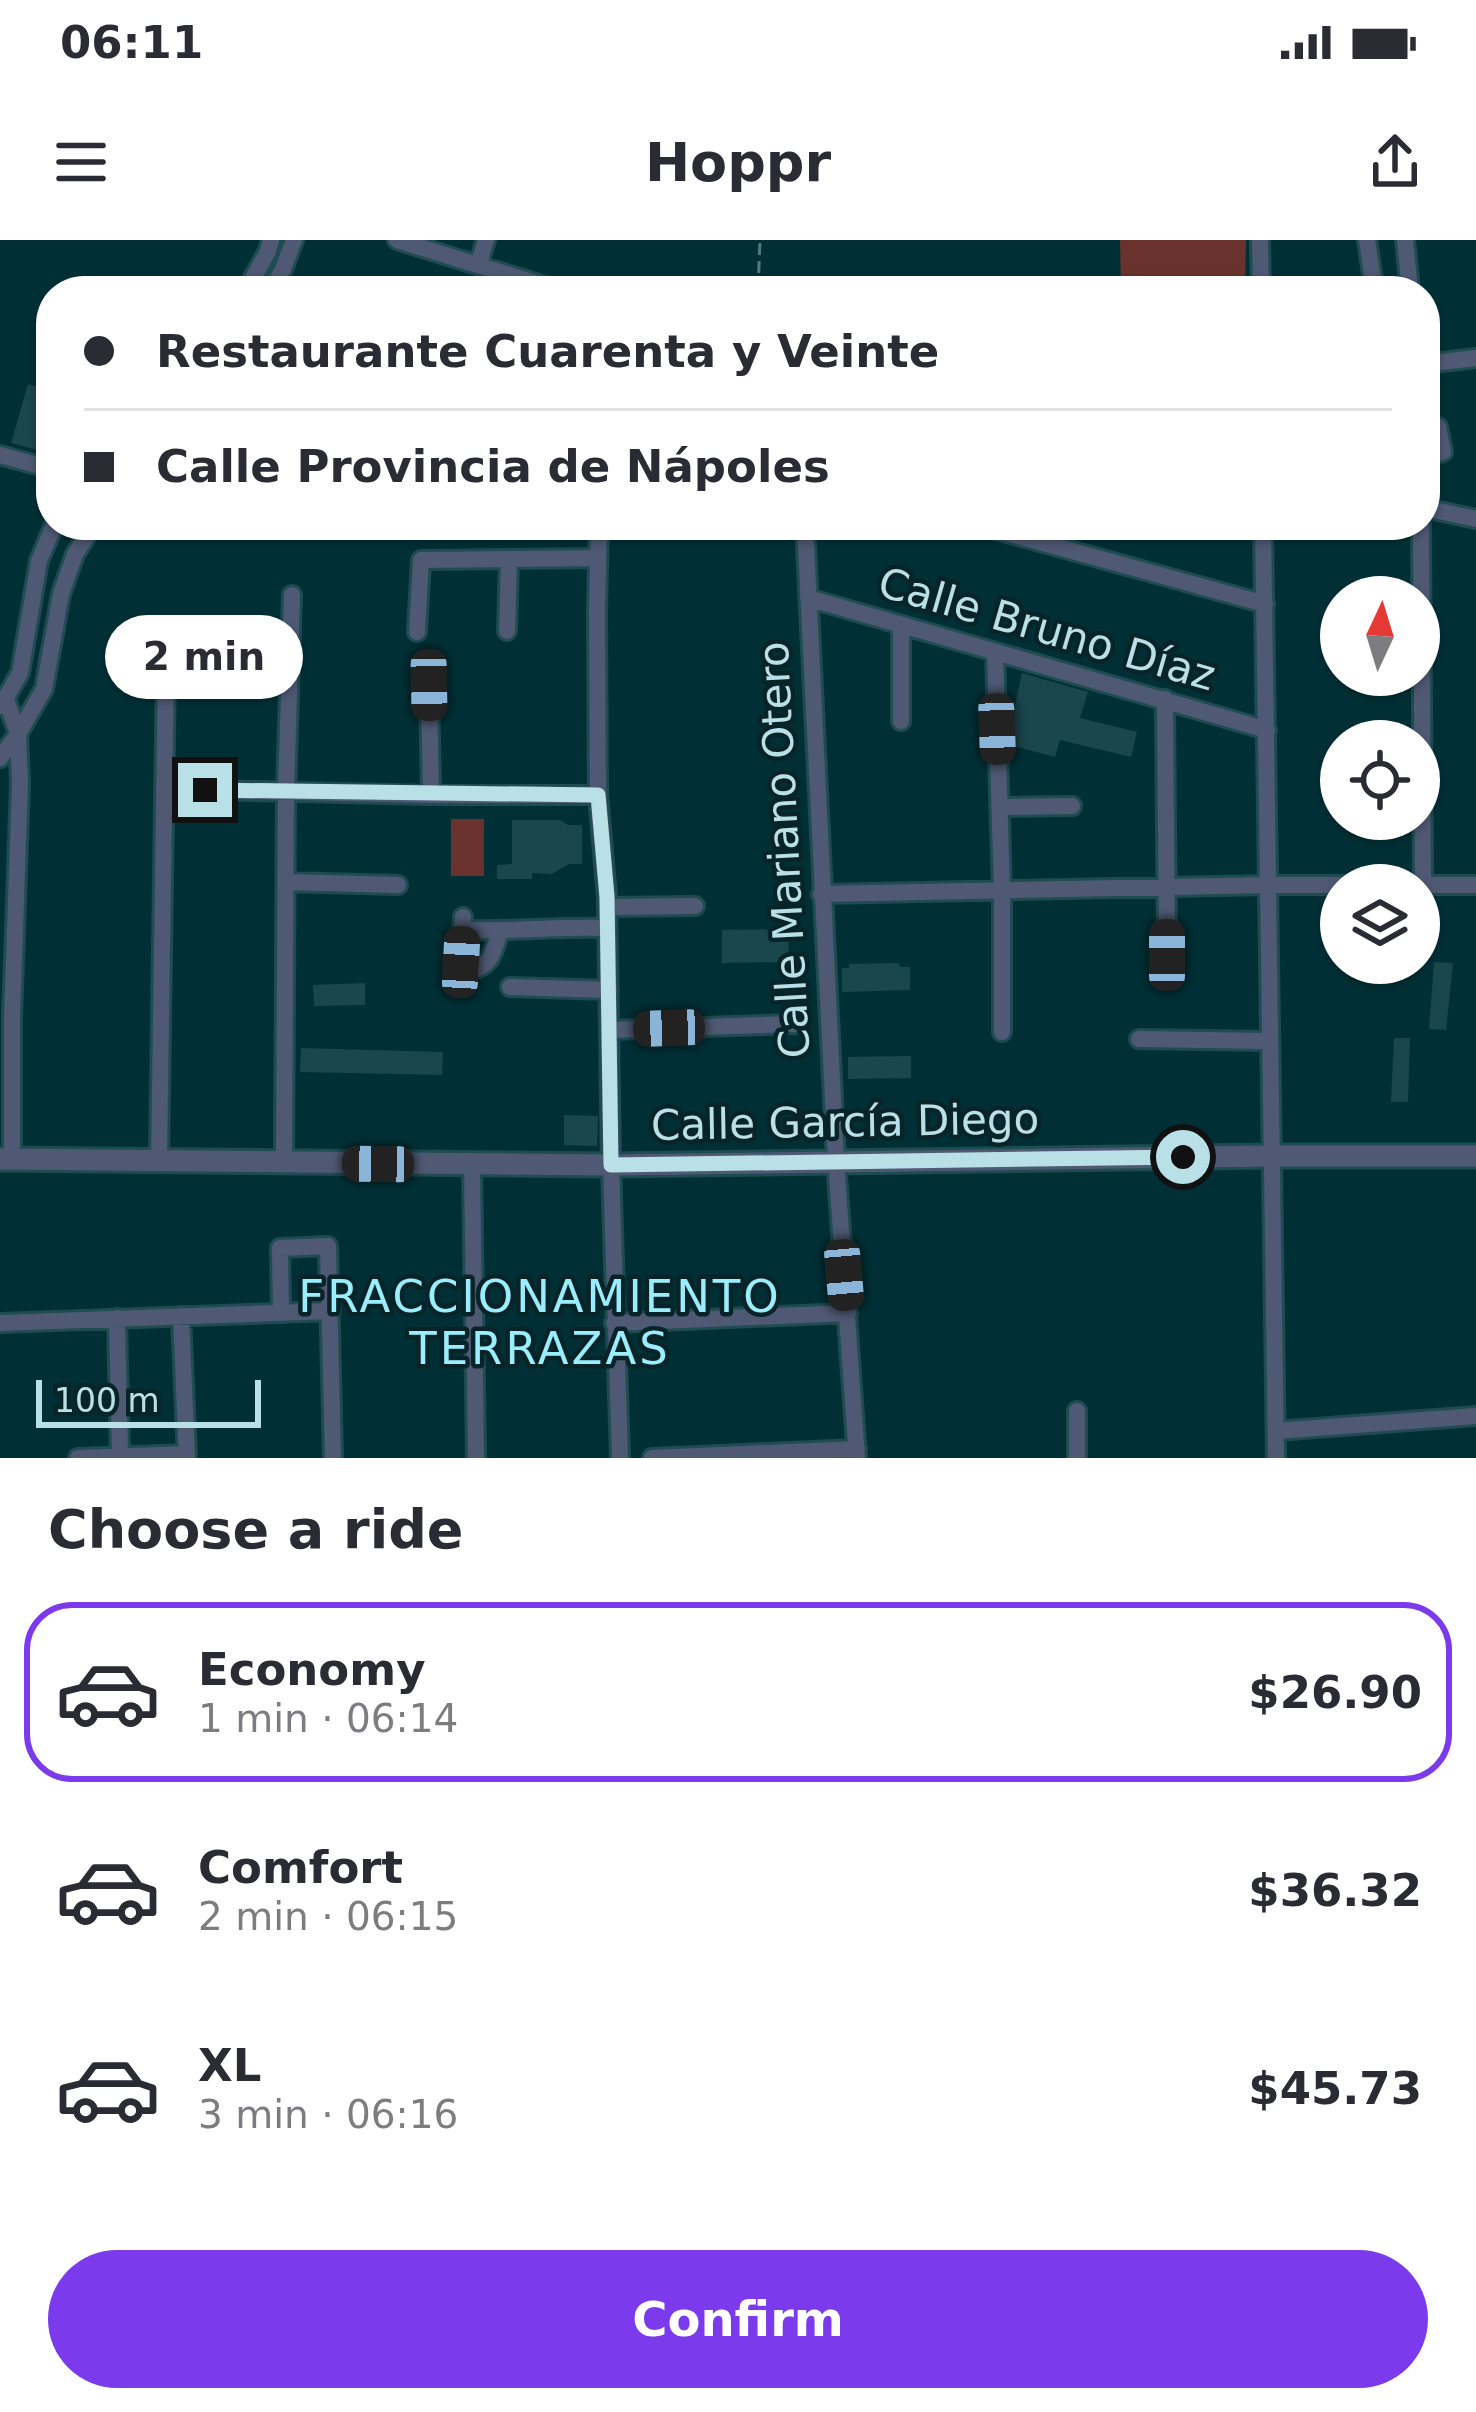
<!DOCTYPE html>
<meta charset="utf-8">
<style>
body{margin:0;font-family:"DejaVu Sans",sans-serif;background:#f7f7f7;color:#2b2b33;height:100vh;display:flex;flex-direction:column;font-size:45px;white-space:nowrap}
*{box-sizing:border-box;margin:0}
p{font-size:39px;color:#7c7c81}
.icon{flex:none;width:66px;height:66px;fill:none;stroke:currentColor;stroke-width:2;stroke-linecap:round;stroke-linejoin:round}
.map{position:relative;height:1218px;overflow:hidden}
.sheet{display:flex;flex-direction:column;background:#fff;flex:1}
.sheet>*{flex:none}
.hud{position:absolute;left:36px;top:36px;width:1404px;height:264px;border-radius:48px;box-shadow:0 3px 9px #0004;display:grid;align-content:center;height:264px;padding:0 48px;background:#fff}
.needle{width:78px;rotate:4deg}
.fabs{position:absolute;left:1320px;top:336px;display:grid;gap:24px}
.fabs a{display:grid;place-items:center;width:120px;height:120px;border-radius:50%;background:#fff;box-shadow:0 3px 9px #0004;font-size:60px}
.scale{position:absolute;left:36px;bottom:30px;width:225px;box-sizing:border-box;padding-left:12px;border:6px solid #bae0e7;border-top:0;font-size:33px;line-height:42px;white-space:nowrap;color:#bae0e7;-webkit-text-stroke:9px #092428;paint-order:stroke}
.end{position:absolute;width:54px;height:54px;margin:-27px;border:15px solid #bae0e7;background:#111;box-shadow:0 0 0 6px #111}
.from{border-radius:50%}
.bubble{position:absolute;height:84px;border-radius:42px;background:#fff;box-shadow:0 3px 9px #0004;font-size:39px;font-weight:700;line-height:84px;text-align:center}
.car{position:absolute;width:36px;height:72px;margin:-36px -18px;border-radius:15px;box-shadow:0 0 9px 3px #0007;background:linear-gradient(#222 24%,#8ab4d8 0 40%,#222 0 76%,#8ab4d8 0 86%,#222 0)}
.hud b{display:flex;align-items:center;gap:42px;height:114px;font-size:45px}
.hud b+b{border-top:3px solid #e1e1e2}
.hud i{width:30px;height:30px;background:#2b2b33}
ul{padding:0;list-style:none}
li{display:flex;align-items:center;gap:36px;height:180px;margin:0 24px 18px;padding:0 24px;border:6px solid transparent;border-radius:48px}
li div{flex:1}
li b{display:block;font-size:45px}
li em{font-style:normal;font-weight:700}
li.active{border-color:#7c3aed}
li>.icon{width:108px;height:108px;stroke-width:1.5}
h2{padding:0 48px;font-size:54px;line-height:144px}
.action{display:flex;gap:24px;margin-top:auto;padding:24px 48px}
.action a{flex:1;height:138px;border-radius:72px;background:#7c3aed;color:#fff;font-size:48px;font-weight:700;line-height:138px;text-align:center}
.status{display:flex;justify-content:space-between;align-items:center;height:84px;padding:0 60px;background:#fff;direction:ltr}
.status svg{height:33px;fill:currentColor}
header{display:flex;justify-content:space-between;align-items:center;height:156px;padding:0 48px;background:#fff;font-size:54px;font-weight:700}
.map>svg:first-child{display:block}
</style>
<div class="status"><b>06:11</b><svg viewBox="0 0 49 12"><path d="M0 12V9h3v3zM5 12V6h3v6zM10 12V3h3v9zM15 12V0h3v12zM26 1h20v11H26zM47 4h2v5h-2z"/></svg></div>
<header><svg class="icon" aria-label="menu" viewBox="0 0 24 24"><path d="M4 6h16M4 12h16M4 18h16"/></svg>Hoppr<svg class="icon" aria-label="share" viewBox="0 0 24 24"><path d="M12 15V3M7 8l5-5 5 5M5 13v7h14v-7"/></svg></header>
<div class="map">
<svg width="1476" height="1218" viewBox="0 0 1476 1218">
<rect width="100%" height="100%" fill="#003036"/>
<path fill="#6a322c" d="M1120,0h126l-1,51h-124z
M451,579h33v57h-33z"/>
<path fill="#1a464d" d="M28,144l23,7v63l-40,-11z
M1022,433l66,19 -8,26 57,14 -6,25 -71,-17 -5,17 -45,-12v-17z
M512,580h48l8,5h14v39h-13l-17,10 -20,-1v6h-35v-14l15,-1z
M788,689l1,33 -67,1v-33z
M1434,722l19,1 -7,67 -17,-1z
M899,723l1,4h10v23l-68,2v-24h7v-4z
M365,743v22l-51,1 -1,-21z
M1394,798h16l-2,64h-17z
M301,808l142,4 -1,23 -142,-3z
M902,816h9v22l-63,1v-22z
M564,875l34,1 -1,30 -33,-1z"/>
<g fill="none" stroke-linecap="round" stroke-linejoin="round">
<defs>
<path id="minor" d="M397,0l164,51
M1260,0l1,51
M1367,0l7,47 4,4
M1405,0l5,51
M482,26l-1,-10 5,-16
M246,51l22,-40 3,-11
M271,51l12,-22 11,-29
M1425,124l51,-6
M1425,190l13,-3 5,25 -18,4
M0,215l51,14
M1425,268l51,11
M599,285l-2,86 1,184 9,102 4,268 9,293
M805,285l31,636 21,297
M978,285l287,79
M1263,285l13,933
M1421,285l2,359
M808,358l459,132
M507,391l2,-71
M417,392l4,-72 177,-2
M995,412l7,240v140
M429,444l2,111
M6,459l12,35 2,49 -8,235v141
M1165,459l2,256
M1,466l19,-33 19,-112 15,-36
M901,481v-96
M0,518l18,-24 26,-45 17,-95 14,-40 19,-29
M165,549l266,6h167
M999,567l73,-1
M286,642l112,3
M821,654l447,-9h208
M607,667l88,-1
M463,677l-2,45 8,9c23,-5 24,-19 31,-39
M462,690c49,2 97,-4 145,-2
M510,747l99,3
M610,790l184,-6
M1139,799l130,2
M159,921l7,-493
M284,922l2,-370 6,-197
M472,925l4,293
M281,1073l-1,-65 48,-2 5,212
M181,1076l6,142
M117,1078l3,138
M0,1083l331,-12
M614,1083l234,-10
M1276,1191l200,-15
M78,1218l109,-4
M652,1218l205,-9
M1077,1218v-47"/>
<path id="tertiary" d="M0,919l611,6 659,-9h206"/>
</defs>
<use href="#minor" stroke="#1e4c52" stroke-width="22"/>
<use href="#tertiary" stroke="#1e4c52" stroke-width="27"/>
<path stroke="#4e7a80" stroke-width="3" stroke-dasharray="12 6" stroke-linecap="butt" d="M758,51l2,-51"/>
<use href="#minor" stroke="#4f5974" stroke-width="16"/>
<use href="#tertiary" stroke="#4f5974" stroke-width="21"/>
</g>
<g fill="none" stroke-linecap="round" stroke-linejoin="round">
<path stroke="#bae0e7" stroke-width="15" d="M205,550l393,5 9,102 4,268 572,-8"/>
</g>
<g text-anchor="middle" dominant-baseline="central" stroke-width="9" stroke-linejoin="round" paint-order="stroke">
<g font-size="42" fill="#bae0e7" stroke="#092428">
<text transform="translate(1047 389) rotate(16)">Calle Bruno Díaz</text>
<text transform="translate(784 610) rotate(-93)">Calle Mariano Otero</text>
<text transform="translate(845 882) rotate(-1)">Calle García Diego</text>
</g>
<g font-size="45" letter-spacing="3" fill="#9aedfa" stroke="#092428">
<text x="540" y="1056">FRACCIONAMIENTO<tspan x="540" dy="52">TERRAZAS</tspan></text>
</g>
</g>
</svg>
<div class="fabs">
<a><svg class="needle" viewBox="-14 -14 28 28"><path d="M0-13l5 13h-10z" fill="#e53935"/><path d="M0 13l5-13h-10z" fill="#7c7c81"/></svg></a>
<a><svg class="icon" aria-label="locate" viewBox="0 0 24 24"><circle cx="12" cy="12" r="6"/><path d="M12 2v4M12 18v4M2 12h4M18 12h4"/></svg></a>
<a><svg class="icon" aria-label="layers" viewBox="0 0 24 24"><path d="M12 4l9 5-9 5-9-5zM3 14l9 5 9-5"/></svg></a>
</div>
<div class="scale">100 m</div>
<i class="end from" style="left:1183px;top:917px"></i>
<i class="end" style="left:205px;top:550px"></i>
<div class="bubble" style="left:105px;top:375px;width:198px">2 min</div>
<i class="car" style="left:429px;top:445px;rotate:179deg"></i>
<i class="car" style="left:997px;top:489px;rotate:178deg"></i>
<i class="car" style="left:1167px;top:715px;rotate:0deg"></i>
<i class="car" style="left:461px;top:722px;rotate:3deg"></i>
<i class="car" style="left:669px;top:788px;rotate:268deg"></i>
<i class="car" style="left:378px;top:924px;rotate:271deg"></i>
<i class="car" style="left:844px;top:1035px;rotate:175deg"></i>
<div class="hud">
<b><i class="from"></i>Restaurante Cuarenta y Veinte</b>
<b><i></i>Calle Provincia de Nápoles</b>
</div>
</div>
<section class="sheet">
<h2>Choose a ride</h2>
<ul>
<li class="active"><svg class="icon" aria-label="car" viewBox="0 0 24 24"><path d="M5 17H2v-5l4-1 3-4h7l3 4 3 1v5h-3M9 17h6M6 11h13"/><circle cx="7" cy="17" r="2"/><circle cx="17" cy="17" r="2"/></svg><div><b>Economy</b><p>1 min · 06:14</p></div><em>$26.90</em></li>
<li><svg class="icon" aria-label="car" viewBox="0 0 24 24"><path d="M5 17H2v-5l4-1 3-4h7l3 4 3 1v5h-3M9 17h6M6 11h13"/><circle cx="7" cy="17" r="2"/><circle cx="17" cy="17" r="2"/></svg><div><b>Comfort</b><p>2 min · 06:15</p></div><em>$36.32</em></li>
<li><svg class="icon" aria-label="car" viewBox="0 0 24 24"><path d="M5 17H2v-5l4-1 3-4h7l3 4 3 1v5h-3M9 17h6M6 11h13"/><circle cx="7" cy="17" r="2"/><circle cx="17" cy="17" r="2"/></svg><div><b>XL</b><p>3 min · 06:16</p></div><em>$45.73</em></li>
</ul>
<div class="action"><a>Confirm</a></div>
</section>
